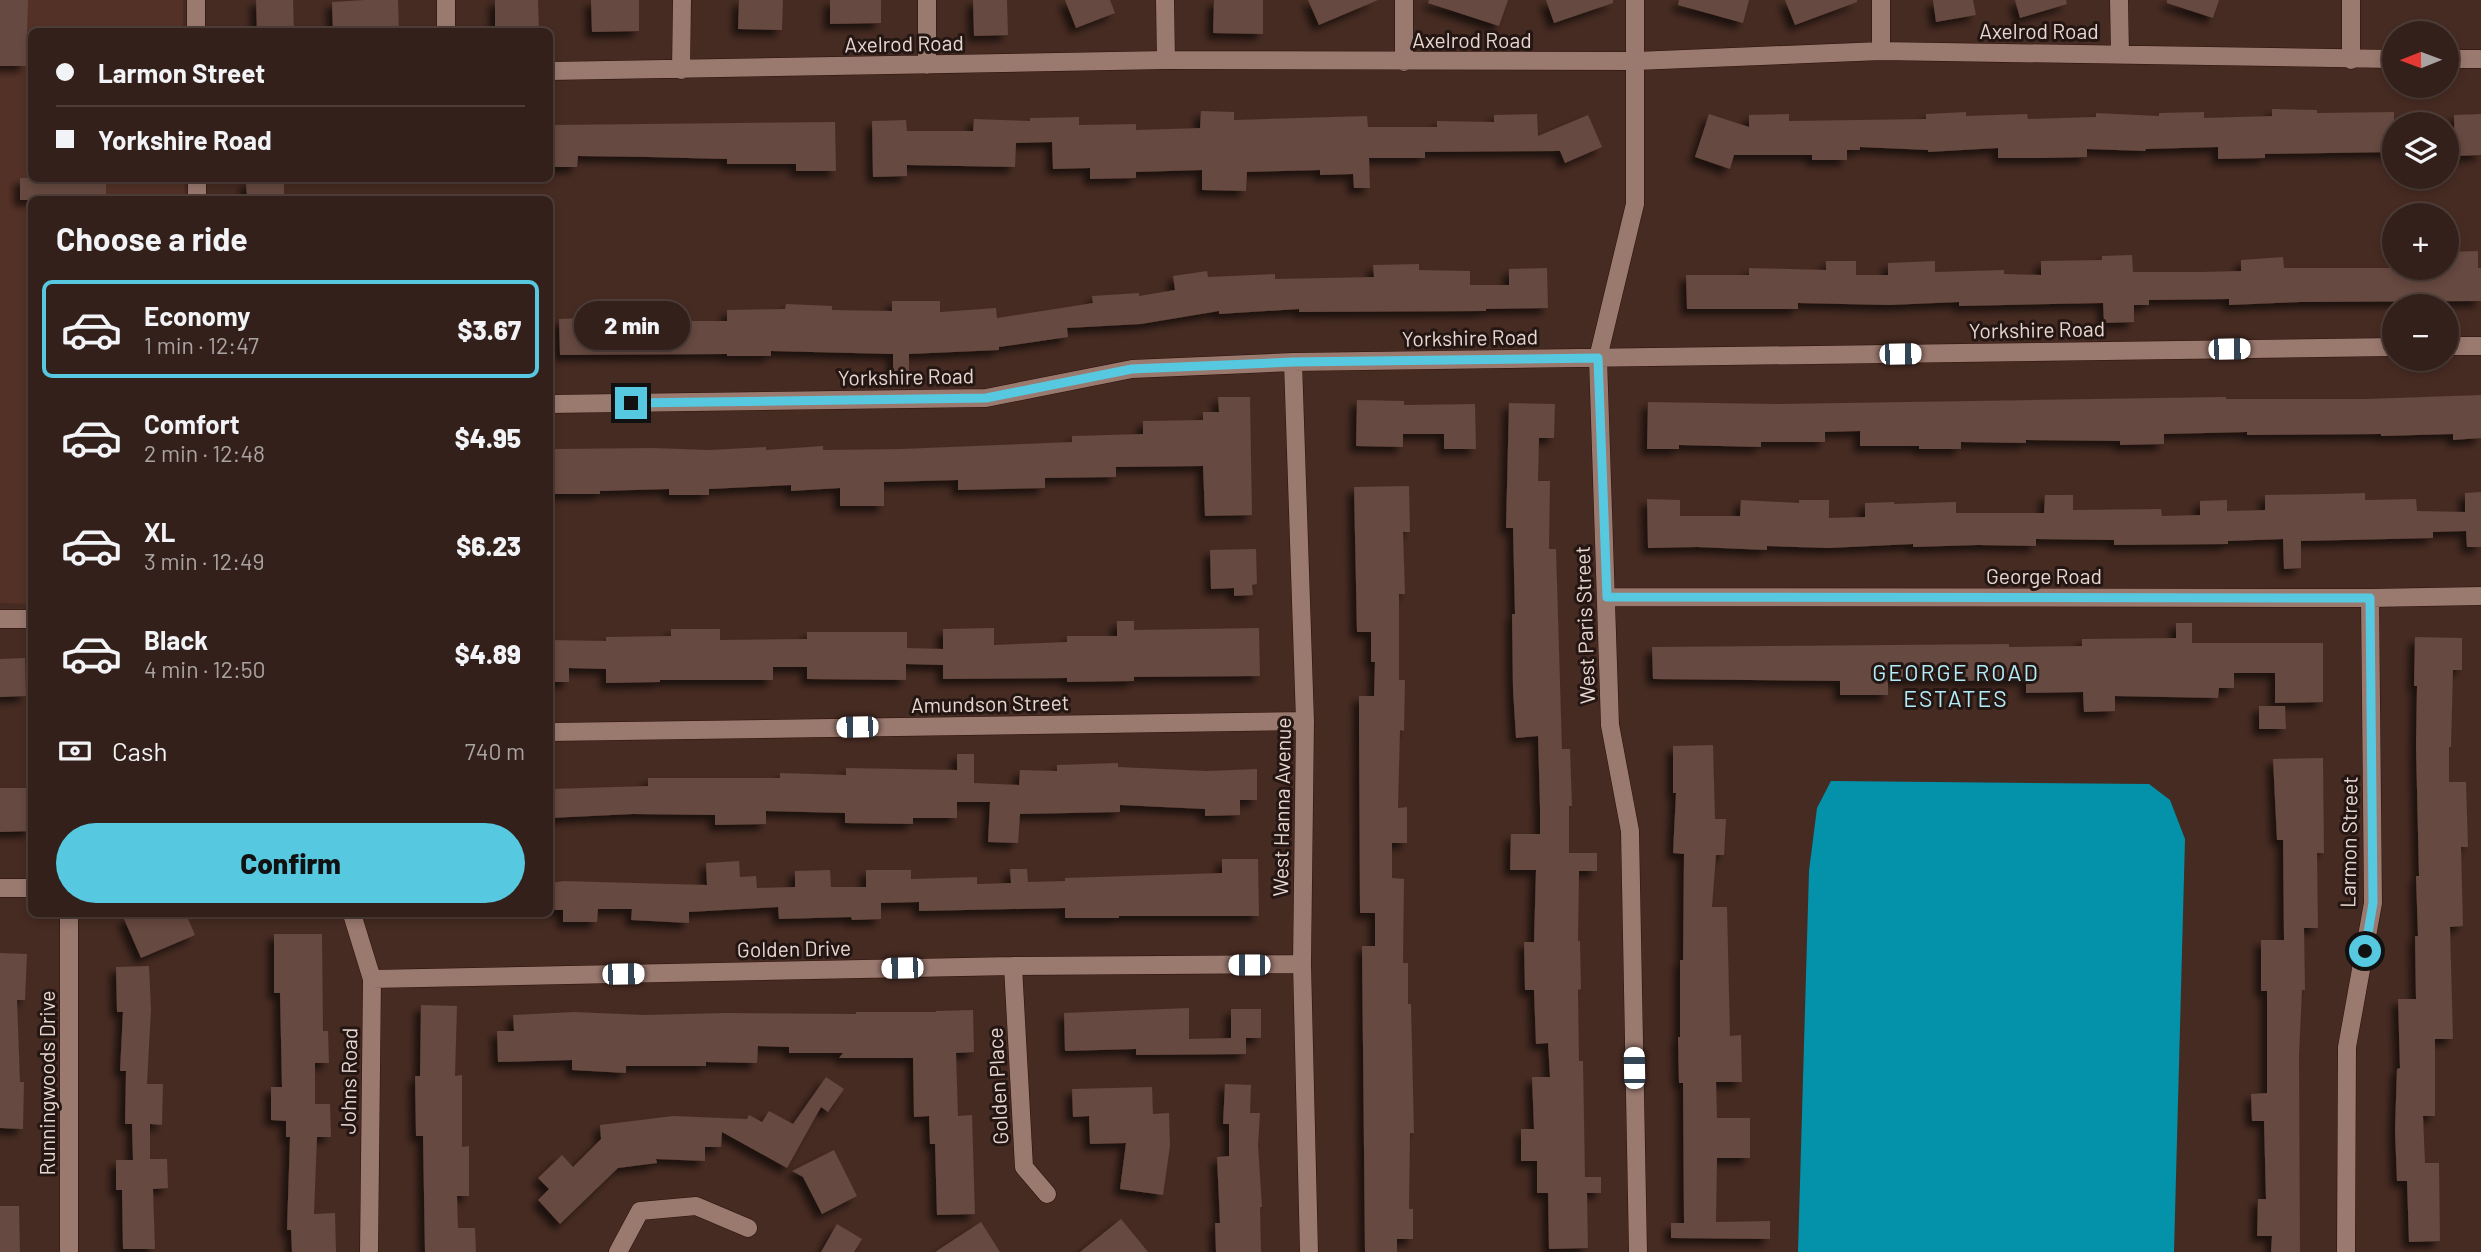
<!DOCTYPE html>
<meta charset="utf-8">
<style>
body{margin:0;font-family:Barlow,sans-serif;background:#3c2823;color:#f1f3f6;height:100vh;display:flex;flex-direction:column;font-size:26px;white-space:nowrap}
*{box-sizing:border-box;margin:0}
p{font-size:23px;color:#a9a3a2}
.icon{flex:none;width:38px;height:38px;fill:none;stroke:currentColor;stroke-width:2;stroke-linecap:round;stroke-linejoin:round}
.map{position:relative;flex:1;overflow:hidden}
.panel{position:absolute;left:28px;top:196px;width:525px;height:721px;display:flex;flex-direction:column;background:#34201a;border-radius:10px;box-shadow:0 4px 10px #0003,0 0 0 2px #4e3e39}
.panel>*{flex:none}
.hud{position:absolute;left:28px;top:28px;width:525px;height:154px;border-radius:10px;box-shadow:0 4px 10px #0003,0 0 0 2px #4e3e39;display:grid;align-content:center;height:154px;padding:0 28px;background:#34201a}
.needle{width:46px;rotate:269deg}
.tools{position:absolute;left:2382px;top:21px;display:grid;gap:14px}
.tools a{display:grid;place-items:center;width:77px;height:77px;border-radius:50%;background:#34201a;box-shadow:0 4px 10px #0003,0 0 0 2px #4e3e39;font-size:35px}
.end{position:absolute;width:32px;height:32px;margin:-16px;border:9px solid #56c9e1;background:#111;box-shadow:0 0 0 4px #111}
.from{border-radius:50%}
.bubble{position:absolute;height:49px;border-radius:24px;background:#34201a;box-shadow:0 4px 10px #0003,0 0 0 2px #4e3e39;font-size:23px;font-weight:800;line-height:49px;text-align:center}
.car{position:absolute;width:21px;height:42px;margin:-21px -10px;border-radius:9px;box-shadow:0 0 5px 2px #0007;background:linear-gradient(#fff 24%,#345 0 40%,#fff 0 76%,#345 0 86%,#fff 0)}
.hud b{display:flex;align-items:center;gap:24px;height:66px;font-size:26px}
.hud b+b{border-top:2px solid #4e3e39}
.hud i{width:18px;height:18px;background:#f1f3f6}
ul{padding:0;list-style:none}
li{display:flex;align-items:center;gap:21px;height:98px;margin:0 14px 10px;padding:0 14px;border:4px solid transparent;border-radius:10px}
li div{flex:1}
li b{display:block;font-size:26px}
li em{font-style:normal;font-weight:800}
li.current{border-color:#56c9e1}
li>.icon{width:63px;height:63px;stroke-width:1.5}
h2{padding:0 28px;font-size:32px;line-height:84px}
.pay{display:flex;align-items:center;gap:18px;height:77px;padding:0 28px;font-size:26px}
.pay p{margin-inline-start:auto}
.cta{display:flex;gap:14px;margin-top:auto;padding:14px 28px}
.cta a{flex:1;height:80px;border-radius:42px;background:#56c9e1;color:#111;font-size:28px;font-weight:800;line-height:80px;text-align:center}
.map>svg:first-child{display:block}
</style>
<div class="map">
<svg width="2481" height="1252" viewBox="0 0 2481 1252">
<defs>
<filter id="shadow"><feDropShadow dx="-6" dy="6" stdDeviation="3.5" flood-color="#0009"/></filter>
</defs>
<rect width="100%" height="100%" fill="#462b22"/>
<path fill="#533126" d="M0,0h183v31l-151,1v146l152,1 1,20 -153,1 -1,404 -31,-1z"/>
<path fill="#0392a9" d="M1831,781l318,3 21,16 15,39 -11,413h-376l11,-381 8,-63z"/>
<path fill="#66483f" filter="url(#shadow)" d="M0,0h28l-2,66h-26z
M256,0h37l1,32h-37z
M365,0h33l1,31 -66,1 -1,-30z
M495,0h43l1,30h-44z
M591,0h48v31l-47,1z
M739,0h44l-1,30 -44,-1z
M830,0h51v23l-51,1z
M973,0h34l1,35 -34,1z
M1065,0h45l5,13 -39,15z
M1214,0h49v34l-50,-1z
M1308,0h70l-59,25z
M1429,0h79l-9,26 -71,-23z
M1546,0h67v3l-59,20z
M1679,0h70l-6,23 -65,-18z
M1785,0h72v2l-62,23z
M1933,0h40l3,15 -40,7z
M2015,0h51l1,4 -47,14z
M2167,0h52l-6,18 -46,-15z
M2272,109l45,1v3l77,-1v40l-129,2v4l-47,1v-12l-72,2 -1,2 -58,-2v8l-45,1h-44v-10l-70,4v-2l-68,-3v3h-13v10h-35v-5h-78l-4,14 -35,-12 14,-43 40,13v-12l40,-1v7l137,-2v-5l40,-2v4l61,-2 1,5 68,-2v-4l63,3v-3l45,-1v6l68,-2z
M1201,111l33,1v8l133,-4 1,11h69v-6l57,1v-7l43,-1 1,22 50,-21 14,32 -37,16 -5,-12 -135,1v6h-56l1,30h-16l-1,-14 -33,1v-5l-73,2 -1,19 -44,-1v-20l-66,2v6l-46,1v-11l-37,1 -1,-27 -36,1 -1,24 -108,-2v11l-34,1 -1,-56 34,-1 1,11h66l1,-12 56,2v-3l49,-1v8l57,-1v6l64,-2z
M2481,114v41l-26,1 -1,-41z
M835,122l1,49h-40v-7h-69v-5l-79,-2 -70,-1 -1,11h-27v-42z
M20,178h86v22h-86z
M284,180v20h-37l-1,-19z
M2478,251v17h3v33l-181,1 -71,3v-6l-80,1v5h-15v17l-30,1 -1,-20 -144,3v-4l-70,3 -91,-2v6h-111l-1,-34h63v-7l77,2v-9h30v14h32v-12l47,-2v11l69,-2v4l37,1v-14l61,-1v-4l30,-1 1,17h67l41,-1v-11l42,-3 1,11h162v-16z
M1419,264v6l51,1v14h39v-16l38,-1 1,40 -62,1v2l-187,1v-3l-80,5v-3l-78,13 -74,4 1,9 -69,10v3l-90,4v17h-16v-17l-122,-3v5h-44v-2l-167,1 -1,-36 98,-4 1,6h69v-11l58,-1 1,-5 46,2v4l60,1v-10h48v11l56,-4 1,10 96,-15 -1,-7 47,-3v3l36,-6 -2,-14 34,-5 1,6 67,-3v5l99,-2 -1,-12z
M2481,395v43l-28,2v-6l-72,2v-2l-134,1v-3l-83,2v10l-44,1v-4l-94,-1v3l-65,-1v7h-42v-3h-59v-15l-35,1v10h-64v5l-82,-2v4h-32l1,-47 129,2 449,-7v2h140z
M1218,397h32l2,118 -47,1 -2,-50 -87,1v10l-71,1v10l-87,2v-10l-74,2v24h-44v-18l-49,3v-6l-82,4v6h-40v-6l-69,2v3h-46v-45l99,-1 56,2 57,-3v3l57,-4v4l78,-1 171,-7v-6l71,-2v-13l60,-1v-8h16z
M1357,400l47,1v4l71,-1 1,45h-32v-15h-41v13l-47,-1z
M1509,403l46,1 -1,34h-15l-1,43h12l-1,68h7l6,200h8l2,57h-3v47h28v18h-18l-1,70h2l1,48 -3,1 1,71h4l2,116h16v16h-14l1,55 -39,1 -1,-56h-11v-32h-16v-32h13l-2,-52h18l-2,-34 -12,1 -2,-54h-9l-1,-48h10l2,-72h-26l1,-36h29v-27l-2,-71 -22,2 -3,-49 -1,-75h3l-2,-86h-7z
M1409,486l1,46h-7l2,62h-6v86h6l-1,51 -4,-1 -2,78 9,-1v36h-15v35l12,1 -1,84h5v41h3l3,129h-4l-1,76h4v30h-16v13h-32l-3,-306h13v-33h-15l-1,-184v-33h15l1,-34h-4v-30h-14l-3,-145z
M2481,492v55h-14l-1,-16 -33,1v6l-132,3v27l-17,1 -1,-30 -55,2v3l-114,1v-5l-78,-1v7l-58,-1 -65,2v-3l-84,4 -62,-2v4l-70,-3 -49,1 -1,-49 33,1v16h60l1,-16 58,3v-3h30v18l36,-1v-14l29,-1v2l62,-2v11h88l1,-18h28v15l88,-1 1,7 38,-1v-14l27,-1v11l38,-1v-15l62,-1 38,-1v7l51,-1 1,12 48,1v-19z
M1256,549l1,35 -5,1 1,10 -19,1v-8l-23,1 -1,-39z
M1117,621h17v9l125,-2 1,48 -126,1v4l-67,1v-4l-124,1v-14l-37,-1v16l-99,-1v-12h-34v13h-113v2l-54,1v-14l-37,-1v14h-19v-42l56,1v-4l65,-1v-7h49v11l87,-1v-7h100v16l36,1v-20l51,-1v17l73,-3v-6h50z
M2176,623h16v20h131v59l-48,1v-30h-41v15h-15l-1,10 -103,-2v15l-31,1 -1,-20 -57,1v-14l-65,2v-2h-73v16h-48v-14l-187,-2 -1,-32 357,-3v3l73,-1v-7l94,-1z
M2415,637l47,1v32h-9l-2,77h-2v35h17l2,65h-7l2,79 -13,1 3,112h-18v77h-12l2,47h14l1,78 -31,1 -2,-61h-10l-2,-51 2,-61 3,-1 -2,-69h18l-1,-63h3l-2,-60h3l-3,-130 1,-60h-3z
M25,658l1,38 -26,1v-38z
M2259,706h26l1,23h-27z
M1713,745l2,74h11l-2,36h-8l-4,52h15l3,129 11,-1 1,47h-26l1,36h33v40h-33l-1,64 54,-1v18l-99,-1v-15h13l-1,-140h-4l-1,-46h2v-77h3l1,-106 -11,-1 3,-60h-3v-47z
M957,754h17v29l45,2 1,-15 37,1v-6l61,-2v4l89,4 50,-2v31h-17v15l-35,1v-7l-85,-4v7l-100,2 -2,29 -30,-1 2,-40h-33v16h-44v6l-68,-1v-10l-79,-2v13l-51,1v-10l-82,-1 -83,4v-29l98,-3v-8h132v-5l66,2v-7l111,2z
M2323,758l1,95h-7l1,75h-14l1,62h-3l-3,66 1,196h-29l1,-16h-15l1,-37h8l-2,-78h-12l-1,-27 16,-1v-102h-6v-51h23l-1,-100h-6l-4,-81z
M0,788h32v43l-32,1z
M1222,859h36l1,57h-140v2h-54v-10l-146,3v-9l-38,1v16l-29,1 -1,-3 -72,2 -1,-12 -89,5v11l-58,-3 1,-11h-34l-1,13h-34v-12h-13v-27l14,-2 143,4 -1,-22 33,-2 1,16 16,-1 1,12 38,-1v-16l35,-1 1,17h35v-17h45v9l66,-2v7l34,-1 -1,-14h17l1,13 37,-1v-3l157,-5z
M137,914h49l9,21 -54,23 -17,-39z
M274,934h48l1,97h5l1,32h-14v41h15l1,33h-14l-3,77 21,-1 1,39h-44l-1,-22h-4l3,-93h-4v-16l-15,-1v-33h11l-2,-94h-6z
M0,953l27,1 -2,46h-8l3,82h4l-1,47 -23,-1z
M149,966l2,43 -4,75h16l-1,41 -12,-1v35h17l1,29 -15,1 2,60h-32l-1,-59h-6v-30h17l-1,-36h-7l1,-53h-6l3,-59h-6l-1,-45z
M421,1005l36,1 -2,70 7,-1v72l7,-1v50h-12l1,32h17l1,24h-51l-2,-116h-7l-1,-60h5z
M1189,1008v31l42,-1v-29h30v29h-15v16l-110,1v-6l-71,2 -1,-38z
M973,1010l1,42 -18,1 2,63 14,-1 3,99 -38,1 -2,-71h-5l-1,-28 -15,1 -1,-59h-74l4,-5h-54v-6l-31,-1 -1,17 -51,-1v4h-80v7l-54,-3v-10l-74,2 -1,-31h17l-1,-16 61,-3 70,3 83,-2 129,1v-2h80v-1z
M826,1077l18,12 -16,23 -7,-5 -34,61 -65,-36 -1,15h-16v14l-49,-2 1,4 -39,5 -58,56 -22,-24 11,-11 -11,-11 24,-23 11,12 28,-28 -1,-14 73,-9 74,3 2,-4 13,7 7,-11 24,13z
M1225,1084l26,1 -1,28h10l-2,32 4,62h-2l1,45h-45l-1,-29h5l-3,-66 12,-1v-32h-6z
M1152,1087l1,27 16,-1 1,33 -7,49 -43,-6 6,-46 -36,1 -1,-28 -16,1 -1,-28z
M834,1150l23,46 -35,18 -19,-37 -11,-6z
M0,1206h19l1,46h-20z
M1121,1219l27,33h-68z
M981,1222l19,30h-65z
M837,1224l25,15 -8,13h-33z"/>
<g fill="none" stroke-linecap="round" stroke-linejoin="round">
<defs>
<path id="minor" d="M196,0v32
M446,0v32
M927,0v65
M1165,0l1,60
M1404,0v62
M1635,0v204l-37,154 12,367 20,106 8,421
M1881,0v51
M2119,0l1,53
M2446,59h35
M2351,60v-60
M681,70l1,-70
M550,71l616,-11 470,1 245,-10 513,8
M197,178v22
M2446,346h35
M1293,362l12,359 -3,243 7,288
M550,404l436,-6 146,-29 161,-7 1101,-15
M1607,597l763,1 111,-2
M0,619h32
M550,732l755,-11
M0,888h32
M352,914l20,65 -3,273
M1013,966l11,201 23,27
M372,979l641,-13 289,-2
M69,1252v-338
M618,1252l22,-41 56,-5 52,22
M2346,1252l1,-205 26,-144 -3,-305"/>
</defs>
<use href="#minor" stroke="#2b120b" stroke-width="19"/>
<use href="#minor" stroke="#9a796f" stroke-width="18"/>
</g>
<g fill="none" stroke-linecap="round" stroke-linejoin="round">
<path stroke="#56c9e1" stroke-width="9" d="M631,403l355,-5 146,-29 161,-7 305,-4 9,239 763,1 3,305 -8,48"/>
</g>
<g text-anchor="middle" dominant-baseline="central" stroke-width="6" stroke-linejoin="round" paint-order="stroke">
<g font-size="21" fill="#e8d6d0" stroke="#241713">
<text x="2039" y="30">Axelrod Road</text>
<text x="1472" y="39">Axelrod Road</text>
<text transform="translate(904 43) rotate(-1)">Axelrod Road</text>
<text transform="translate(2037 329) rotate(-1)">Yorkshire Road</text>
<text transform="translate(1470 337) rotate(-1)">Yorkshire Road</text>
<text transform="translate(906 376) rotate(-1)">Yorkshire Road</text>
<text x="2044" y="575">George Road</text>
<text transform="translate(1584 625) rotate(-92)">West Paris Street</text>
<text transform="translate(990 703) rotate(-1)">Amundson Street</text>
<text transform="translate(1281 807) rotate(-89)">West Hanna Avenue</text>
<text transform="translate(2348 842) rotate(-89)">Larmon Street</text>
<text transform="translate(794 948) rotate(-1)">Golden Drive</text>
<text transform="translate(348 1081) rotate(-89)">Johns Road</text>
<text transform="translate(46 1083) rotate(-90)">Runningwoods Drive</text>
<text transform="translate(997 1086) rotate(-93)">Golden Place</text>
</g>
<g font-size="23" letter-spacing="2" fill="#b3ebf8" stroke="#241713">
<text x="1956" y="672">GEORGE ROAD<tspan x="1956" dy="26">ESTATES</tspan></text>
</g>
</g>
</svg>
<div class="tools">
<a><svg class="needle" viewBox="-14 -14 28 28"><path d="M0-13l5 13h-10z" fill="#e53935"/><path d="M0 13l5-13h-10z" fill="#a9a3a2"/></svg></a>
<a><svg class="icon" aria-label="layers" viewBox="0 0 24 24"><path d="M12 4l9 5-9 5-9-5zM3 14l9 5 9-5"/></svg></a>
<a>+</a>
<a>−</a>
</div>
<i class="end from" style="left:2365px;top:951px"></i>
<i class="end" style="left:631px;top:403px"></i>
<div class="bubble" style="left:574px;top:301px;width:116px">2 min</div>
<i class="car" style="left:2229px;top:349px;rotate:89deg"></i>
<i class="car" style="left:1900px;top:354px;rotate:89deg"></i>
<i class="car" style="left:857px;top:727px;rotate:269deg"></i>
<i class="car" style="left:1249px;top:965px;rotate:270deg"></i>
<i class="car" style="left:902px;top:968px;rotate:269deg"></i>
<i class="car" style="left:623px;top:974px;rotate:89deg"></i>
<i class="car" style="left:1634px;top:1068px;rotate:359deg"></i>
<div class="hud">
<b><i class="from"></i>Larmon Street</b>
<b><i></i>Yorkshire Road</b>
</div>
<section class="panel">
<h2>Choose a ride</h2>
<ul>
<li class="current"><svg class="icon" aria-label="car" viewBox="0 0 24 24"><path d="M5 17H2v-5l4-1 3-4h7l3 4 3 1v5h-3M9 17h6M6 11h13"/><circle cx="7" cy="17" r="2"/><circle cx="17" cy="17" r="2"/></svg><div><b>Economy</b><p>1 min · 12:47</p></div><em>$3.67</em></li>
<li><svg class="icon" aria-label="car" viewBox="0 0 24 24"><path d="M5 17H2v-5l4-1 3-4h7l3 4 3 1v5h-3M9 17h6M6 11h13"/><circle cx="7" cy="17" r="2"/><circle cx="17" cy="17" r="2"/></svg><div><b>Comfort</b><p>2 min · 12:48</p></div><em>$4.95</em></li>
<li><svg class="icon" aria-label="car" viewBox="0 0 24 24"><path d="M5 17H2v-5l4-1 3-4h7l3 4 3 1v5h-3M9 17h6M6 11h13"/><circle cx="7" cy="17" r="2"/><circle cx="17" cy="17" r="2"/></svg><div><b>XL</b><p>3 min · 12:49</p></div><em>$6.23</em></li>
<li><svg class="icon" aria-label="car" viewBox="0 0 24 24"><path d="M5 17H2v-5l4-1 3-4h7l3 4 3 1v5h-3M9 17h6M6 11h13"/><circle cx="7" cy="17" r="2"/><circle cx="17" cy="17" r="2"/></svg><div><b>Black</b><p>4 min · 12:50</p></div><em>$4.89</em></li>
</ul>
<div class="pay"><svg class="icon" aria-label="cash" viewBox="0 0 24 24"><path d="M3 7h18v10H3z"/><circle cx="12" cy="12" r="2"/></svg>Cash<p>740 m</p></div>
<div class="cta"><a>Confirm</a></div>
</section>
</div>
